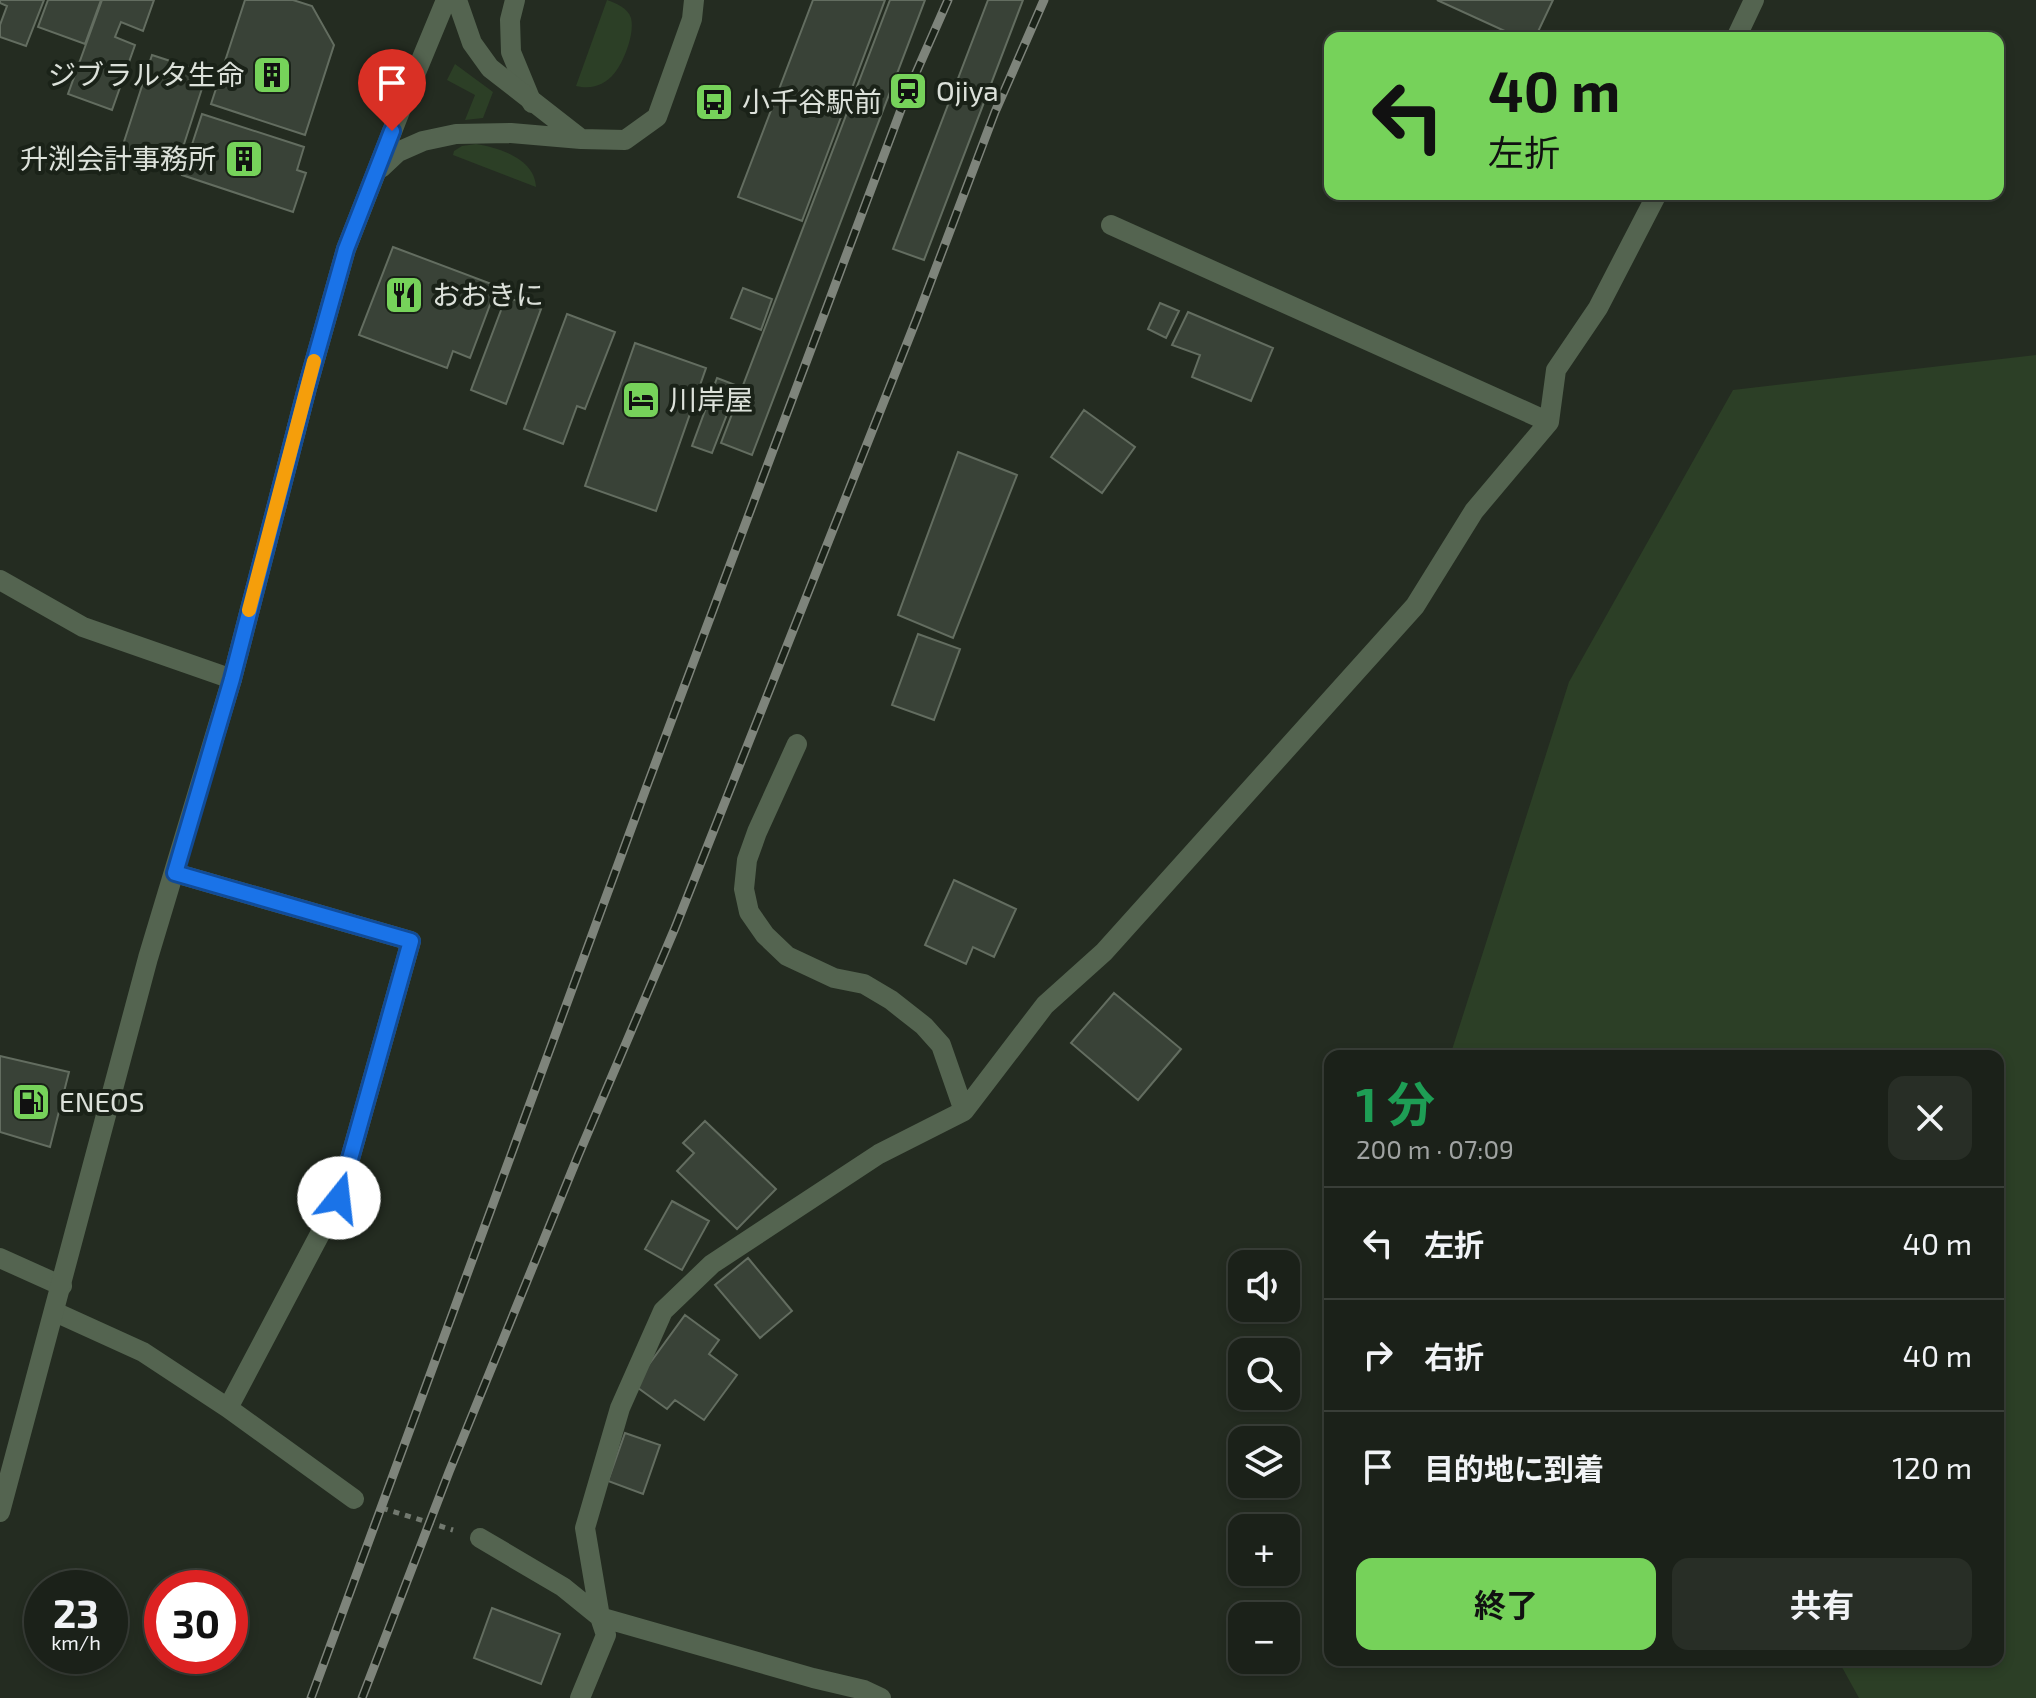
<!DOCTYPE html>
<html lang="ja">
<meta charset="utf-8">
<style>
:root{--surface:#1b2119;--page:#282e26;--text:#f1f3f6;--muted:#a0a3a2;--line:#393e38;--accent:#76d25a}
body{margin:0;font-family:"Exo 2","Noto Sans JP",sans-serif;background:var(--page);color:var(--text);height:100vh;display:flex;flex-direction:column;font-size:30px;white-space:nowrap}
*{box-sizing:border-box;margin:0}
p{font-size:26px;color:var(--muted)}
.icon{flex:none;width:44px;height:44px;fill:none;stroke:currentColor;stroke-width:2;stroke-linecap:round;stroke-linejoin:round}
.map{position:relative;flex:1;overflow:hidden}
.side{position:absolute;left:1324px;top:1050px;width:680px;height:616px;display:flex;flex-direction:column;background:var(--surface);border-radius:16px;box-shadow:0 4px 12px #0003,0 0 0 2px var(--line)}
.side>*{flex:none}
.guide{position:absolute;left:1324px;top:32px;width:680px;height:168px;border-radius:16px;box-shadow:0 4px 12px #0003,0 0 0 2px var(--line);background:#76d25a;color:#111;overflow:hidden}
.tools{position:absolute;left:1228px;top:1250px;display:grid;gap:16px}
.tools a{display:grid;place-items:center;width:72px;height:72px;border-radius:16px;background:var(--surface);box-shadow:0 4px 12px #0003,0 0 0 2px var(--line);font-size:40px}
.speed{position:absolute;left:24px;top:1570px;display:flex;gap:16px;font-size:40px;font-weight:700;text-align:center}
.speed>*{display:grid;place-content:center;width:104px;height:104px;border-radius:50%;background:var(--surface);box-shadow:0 4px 12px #0003,0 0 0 2px var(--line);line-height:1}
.speed small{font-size:20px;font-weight:400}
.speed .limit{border:12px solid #d22;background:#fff;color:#111}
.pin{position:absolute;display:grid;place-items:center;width:68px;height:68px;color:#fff;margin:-82px -34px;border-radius:50% 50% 50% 0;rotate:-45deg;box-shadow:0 0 8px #0007}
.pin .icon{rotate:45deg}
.me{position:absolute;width:88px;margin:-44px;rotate:16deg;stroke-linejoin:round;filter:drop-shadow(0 0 6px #0008)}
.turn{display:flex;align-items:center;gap:28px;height:168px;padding:0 32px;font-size:36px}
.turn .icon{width:104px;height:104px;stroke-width:2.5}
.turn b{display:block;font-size:56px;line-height:68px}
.round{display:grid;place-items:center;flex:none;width:84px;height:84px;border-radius:16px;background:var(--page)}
.summary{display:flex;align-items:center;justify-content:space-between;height:136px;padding:0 32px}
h1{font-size:48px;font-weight:700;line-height:60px;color:#1e9e55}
.cta{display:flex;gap:16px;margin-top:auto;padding:16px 32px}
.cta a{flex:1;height:92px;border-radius:16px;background:var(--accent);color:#111;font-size:32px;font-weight:700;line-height:92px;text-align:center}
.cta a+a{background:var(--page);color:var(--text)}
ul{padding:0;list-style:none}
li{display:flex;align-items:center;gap:24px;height:112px;padding:0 32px;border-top:2px solid var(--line)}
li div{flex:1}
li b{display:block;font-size:30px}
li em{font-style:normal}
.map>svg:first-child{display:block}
</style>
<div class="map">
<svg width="2036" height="1698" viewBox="0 0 2036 1698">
<rect width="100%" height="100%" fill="#242c21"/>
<!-- green -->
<path fill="#2c3f26" d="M607,0c9,3 21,8 24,18 2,8 0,18 -2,25 -8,26 -22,50 -53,43z
M455,64l38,28 -10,26 -18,2 10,-25 -28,-15z
M476,144c24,4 59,15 60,43l-83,-32 1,-4 8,-5z
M2036,355v1343h-177l-21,-38h160v-604h-548l119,-374 164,-292z"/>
<!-- building -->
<path fill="#394237" stroke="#636d60" stroke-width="2" d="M0,0h44l-18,46 -26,-9v-12l7,-19 -7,-3z
M48,0h53l-16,44 -47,-17z
M102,0h52l-11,31 -22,-9 -6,15 20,8 -23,65 -44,-16z
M245,0h48l19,6 22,39 -29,90 -94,-31z
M813,0h72l-83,221 -64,-24z
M890,0h35l-173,455 -31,-12z
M988,0h35l-99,260 -31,-11z
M1437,0h116l-18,38h-15z
M152,55l55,18 -32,99 -55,-18z
M202,114l102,33 -7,23 9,3 -13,39 -111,-37z
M393,247l104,39 -27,72 -17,-7 -6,17 -88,-33z
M743,288l29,11 -11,31 -30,-12z
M506,297l35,12 -35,95 -35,-14z
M1160,303l19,8 -13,27 -18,-9z
M1188,312l85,36 -22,53 -59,-24 8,-22 -28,-10z
M567,314l48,18 -30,77 -8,-3 -14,38 -39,-15z
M635,343l71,25 -50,143 -71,-25z
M717,378l21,8 -26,67 -20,-7z
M1084,410l51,37 -33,46 -51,-36z
M958,452l59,23 -64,163 -55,-23z
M918,634l42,15 -26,71 -42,-15z
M954,880l62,29 -22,48 -21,-10 -7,17 -41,-19z
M1114,993l67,56 -43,51 -67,-57z
M0,1056l69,16 -19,75 -50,-15z
M705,1121l71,68 -39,40 -60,-58 17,-18 -11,-10z
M672,1201l37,20 -27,49 -37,-21z
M748,1258l44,53 -32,27 -45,-53z
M685,1315l34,25 -10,14 28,21 -33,45 -29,-20 -8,9 -33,-24z
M625,1433l35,12 -17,49 -35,-13z
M492,1608l68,26 -19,50 -67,-26z"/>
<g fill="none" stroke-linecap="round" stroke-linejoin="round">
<!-- path -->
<path stroke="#72796f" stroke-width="5" stroke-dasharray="6 6" stroke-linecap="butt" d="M382,1508l71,22"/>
<!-- service -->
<path stroke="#546450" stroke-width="20" d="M515,0l-5,20 1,32 21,51"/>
<!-- minor -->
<path stroke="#546450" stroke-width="20" d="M1736,38l18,-38
M1111,225l438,197
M0,580l83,47 149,52
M797,744l-40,88 -10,28 -3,29 5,23 16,23 22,21 47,22 30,6 27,16 33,26 17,19 23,66
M175,873l236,68 -72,257 -111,210
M0,1258l62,28
M55,1312l88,40 85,56 126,91
M480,1538l83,49 37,30 213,61 51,12 17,8
M580,1698l26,-63 -6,-18 -15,-89 35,-120 43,-97 49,-47 167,-110 85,-43 81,-106 59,-53 311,-346 59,-95 75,-89 7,-52 42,-62 59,-114"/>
<!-- tertiary -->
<path stroke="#546450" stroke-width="20" d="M457,0l15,43 18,25 91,71
M381,168l17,-16 25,-11 33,-7 55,-1 70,6 44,1 32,-23 35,-98 2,-19
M0,1512l148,-554 84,-279 75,-291 39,-139 54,-138 46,-111"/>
<!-- rail casing -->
<g stroke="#7e847b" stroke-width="9">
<path id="rail" d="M311,1698l337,-915 260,-692 40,-91
M362,1698l87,-226 129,-316 97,-228 242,-610 78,-206 49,-112"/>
</g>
<!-- rail -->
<use href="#rail" stroke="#1a2218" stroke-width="6" stroke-dasharray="18" stroke-linecap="butt"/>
</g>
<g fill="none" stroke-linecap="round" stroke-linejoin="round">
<!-- route casing -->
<g stroke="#114b97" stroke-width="20">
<path id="route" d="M339,1198l72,-257 -236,-68 57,-194 75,-291 39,-139 46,-118"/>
</g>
<!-- route -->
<use href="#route" stroke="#1a73e8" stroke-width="14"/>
<!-- slow -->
<path stroke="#f59e0b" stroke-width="14" d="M249,610l65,-249"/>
</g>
<!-- icons -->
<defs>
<g id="building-square" transform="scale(2)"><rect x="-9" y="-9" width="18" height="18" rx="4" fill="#76d25a" stroke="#1a2218"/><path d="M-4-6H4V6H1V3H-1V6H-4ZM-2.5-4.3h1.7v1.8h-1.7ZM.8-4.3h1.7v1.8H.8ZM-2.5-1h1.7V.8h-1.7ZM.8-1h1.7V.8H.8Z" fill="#111"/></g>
<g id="station-square" transform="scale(2)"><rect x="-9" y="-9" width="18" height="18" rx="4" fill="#76d25a" stroke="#1a2218"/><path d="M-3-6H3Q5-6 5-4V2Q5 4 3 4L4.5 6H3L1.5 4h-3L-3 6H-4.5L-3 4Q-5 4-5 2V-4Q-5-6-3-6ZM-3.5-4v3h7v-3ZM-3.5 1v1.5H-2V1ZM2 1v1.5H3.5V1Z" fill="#111"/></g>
<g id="bus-square" transform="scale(2)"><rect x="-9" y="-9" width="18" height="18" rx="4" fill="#76d25a" stroke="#1a2218"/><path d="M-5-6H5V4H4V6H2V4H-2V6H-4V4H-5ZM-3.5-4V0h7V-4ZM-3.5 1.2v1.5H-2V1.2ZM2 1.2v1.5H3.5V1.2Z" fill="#111"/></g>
<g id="restaurant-square" transform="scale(2)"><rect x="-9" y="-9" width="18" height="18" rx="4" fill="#76d25a" stroke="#1a2218"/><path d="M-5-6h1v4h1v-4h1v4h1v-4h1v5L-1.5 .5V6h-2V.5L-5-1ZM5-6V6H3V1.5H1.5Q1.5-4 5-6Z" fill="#111"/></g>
<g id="hotel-square" transform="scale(2)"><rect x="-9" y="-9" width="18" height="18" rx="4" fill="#76d25a" stroke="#1a2218"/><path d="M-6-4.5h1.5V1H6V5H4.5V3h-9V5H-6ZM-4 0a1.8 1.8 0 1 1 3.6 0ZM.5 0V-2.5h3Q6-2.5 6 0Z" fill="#111"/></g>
<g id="fuel-square" transform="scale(2)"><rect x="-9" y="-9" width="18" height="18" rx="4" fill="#76d25a" stroke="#1a2218"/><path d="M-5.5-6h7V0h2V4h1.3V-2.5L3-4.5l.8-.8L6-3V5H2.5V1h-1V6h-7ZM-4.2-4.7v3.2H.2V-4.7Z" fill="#111"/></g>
</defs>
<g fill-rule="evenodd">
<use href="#building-square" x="272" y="75"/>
<use href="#station-square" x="908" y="91"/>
<use href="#bus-square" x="714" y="102"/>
<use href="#building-square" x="244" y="159"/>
<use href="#restaurant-square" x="404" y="295"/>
<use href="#hotel-square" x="641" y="400"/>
<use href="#fuel-square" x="31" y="1102"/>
</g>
<g text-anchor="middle" stroke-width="8" stroke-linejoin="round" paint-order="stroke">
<!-- poi labels -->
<g font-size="28" fill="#dce1da" stroke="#1a2218" text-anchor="start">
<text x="244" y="85" text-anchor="end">ジブラルタ生命</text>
<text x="936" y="101">Ojiya</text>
<text x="742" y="112">小千谷駅前</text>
<text x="216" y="169" text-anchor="end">升渕会計事務所</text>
<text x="432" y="305">おおきに</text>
<text x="669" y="410">川岸屋</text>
<text x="59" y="1112">ENEOS</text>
</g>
</g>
</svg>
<div class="tools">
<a><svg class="icon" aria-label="sound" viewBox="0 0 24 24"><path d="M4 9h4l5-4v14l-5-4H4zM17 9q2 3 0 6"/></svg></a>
<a><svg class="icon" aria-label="search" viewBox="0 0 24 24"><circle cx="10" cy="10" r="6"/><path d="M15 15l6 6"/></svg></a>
<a><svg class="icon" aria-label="layers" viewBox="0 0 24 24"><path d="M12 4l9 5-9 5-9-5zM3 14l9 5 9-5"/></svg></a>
<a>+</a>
<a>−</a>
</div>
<div class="speed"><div>23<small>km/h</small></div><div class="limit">30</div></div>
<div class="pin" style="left:392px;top:131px;background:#d93025"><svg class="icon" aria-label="arrive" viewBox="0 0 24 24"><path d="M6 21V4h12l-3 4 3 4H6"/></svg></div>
<svg class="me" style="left:339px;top:1198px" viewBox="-20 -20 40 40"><circle r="19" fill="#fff"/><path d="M0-13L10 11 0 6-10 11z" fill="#1a73e8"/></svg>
<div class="guide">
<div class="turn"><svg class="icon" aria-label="left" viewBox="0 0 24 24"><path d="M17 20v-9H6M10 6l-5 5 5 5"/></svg><div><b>40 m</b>左折</div></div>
</div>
<section class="side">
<div class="summary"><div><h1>1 分</h1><p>200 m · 07:09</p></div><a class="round"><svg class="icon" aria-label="close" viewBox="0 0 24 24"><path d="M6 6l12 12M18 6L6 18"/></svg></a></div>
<ul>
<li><svg class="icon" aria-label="left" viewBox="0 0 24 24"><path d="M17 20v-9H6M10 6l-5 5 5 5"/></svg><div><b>左折</b></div><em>40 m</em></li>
<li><svg class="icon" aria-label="right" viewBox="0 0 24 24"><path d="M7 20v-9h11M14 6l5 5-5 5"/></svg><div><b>右折</b></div><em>40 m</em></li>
<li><svg class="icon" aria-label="arrive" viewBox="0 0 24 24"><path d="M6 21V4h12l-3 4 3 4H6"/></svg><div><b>目的地に到着</b></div><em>120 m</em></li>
</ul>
<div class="cta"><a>終了</a><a>共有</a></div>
</section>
</div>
